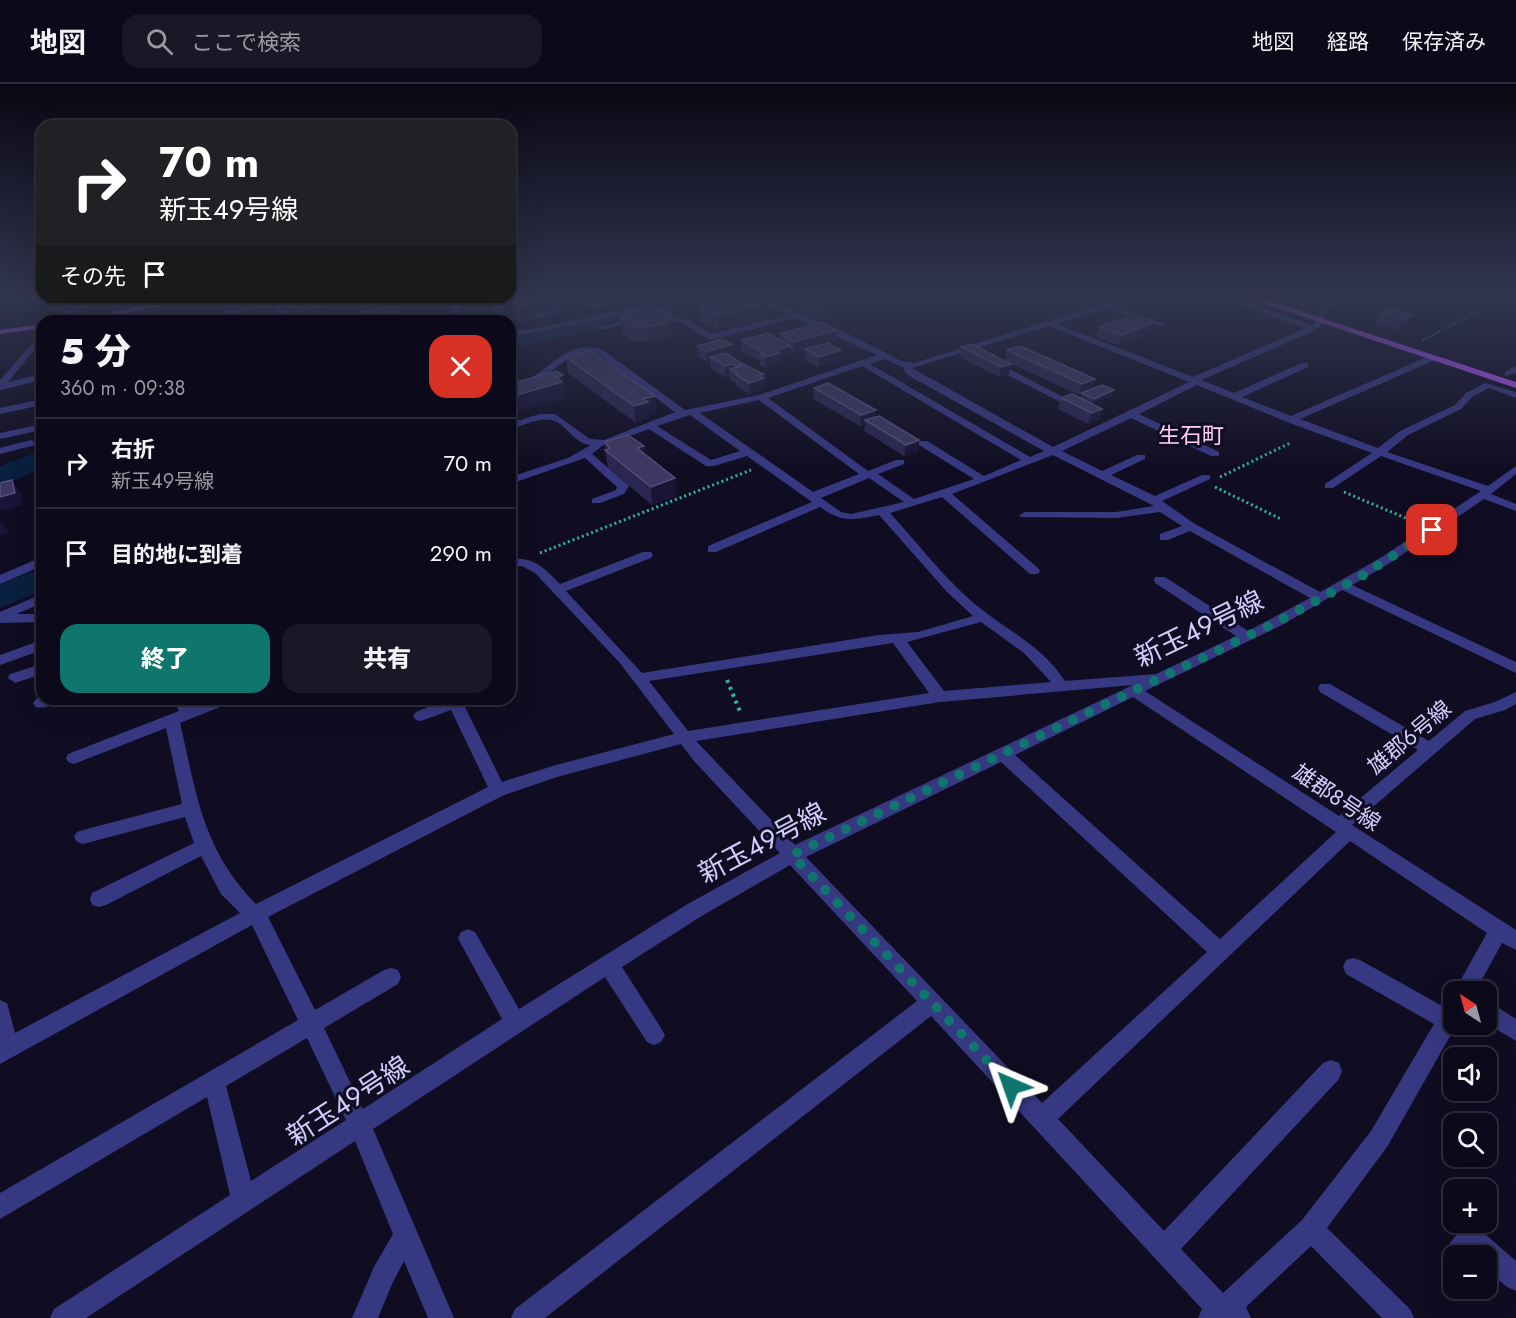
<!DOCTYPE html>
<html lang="ja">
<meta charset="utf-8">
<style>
:root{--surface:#0c0a1a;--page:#1a1827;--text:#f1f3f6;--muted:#9a9aa2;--line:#2c2b39;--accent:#0f766e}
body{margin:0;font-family:Jost,"Noto Sans JP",sans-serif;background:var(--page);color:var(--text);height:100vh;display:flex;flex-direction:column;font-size:22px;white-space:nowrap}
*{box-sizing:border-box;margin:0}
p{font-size:20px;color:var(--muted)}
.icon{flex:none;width:33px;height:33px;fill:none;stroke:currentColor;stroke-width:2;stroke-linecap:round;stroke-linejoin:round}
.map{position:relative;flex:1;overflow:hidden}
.panel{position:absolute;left:36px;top:231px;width:480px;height:390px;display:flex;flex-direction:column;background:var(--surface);border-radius:18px;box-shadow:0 6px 24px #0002,0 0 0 2px var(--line)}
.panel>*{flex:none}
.banner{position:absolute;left:36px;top:36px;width:480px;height:183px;border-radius:18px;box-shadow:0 6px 24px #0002,0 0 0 2px var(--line);background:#202124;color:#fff;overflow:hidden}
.needle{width:39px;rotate:324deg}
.buttons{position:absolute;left:1443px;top:897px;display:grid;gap:12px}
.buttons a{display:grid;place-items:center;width:54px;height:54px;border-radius:12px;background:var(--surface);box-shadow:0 6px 24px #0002,0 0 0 2px var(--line);font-size:30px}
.pin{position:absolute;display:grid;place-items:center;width:51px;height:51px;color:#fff;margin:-26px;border-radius:12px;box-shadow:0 3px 9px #0006}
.me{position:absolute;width:66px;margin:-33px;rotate:317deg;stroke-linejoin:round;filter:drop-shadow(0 0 4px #0008)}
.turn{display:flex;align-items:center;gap:21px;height:126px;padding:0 24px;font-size:27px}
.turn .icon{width:78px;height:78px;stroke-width:2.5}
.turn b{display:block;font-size:42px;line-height:51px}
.then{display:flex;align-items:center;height:57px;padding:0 24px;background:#0003;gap:12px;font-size:22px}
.round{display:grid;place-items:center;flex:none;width:63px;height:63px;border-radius:18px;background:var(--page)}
.headline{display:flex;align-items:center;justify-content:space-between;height:102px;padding:0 24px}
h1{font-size:36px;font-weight:800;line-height:45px}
.primary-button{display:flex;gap:12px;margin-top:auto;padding:12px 24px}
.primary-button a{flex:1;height:69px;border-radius:18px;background:var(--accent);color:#fff;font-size:24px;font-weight:800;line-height:69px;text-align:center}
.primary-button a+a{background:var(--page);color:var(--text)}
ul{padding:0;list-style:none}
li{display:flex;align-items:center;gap:18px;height:90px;padding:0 24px;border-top:2px solid var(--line)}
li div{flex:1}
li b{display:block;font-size:22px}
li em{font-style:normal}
header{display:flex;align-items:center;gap:36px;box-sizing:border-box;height:84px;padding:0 30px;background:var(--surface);border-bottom:2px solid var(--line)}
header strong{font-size:28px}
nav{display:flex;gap:33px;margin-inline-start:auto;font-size:21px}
.search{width:420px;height:54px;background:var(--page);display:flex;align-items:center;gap:15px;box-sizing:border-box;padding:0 21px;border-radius:18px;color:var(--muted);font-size:22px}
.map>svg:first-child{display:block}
</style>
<header>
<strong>地図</strong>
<div class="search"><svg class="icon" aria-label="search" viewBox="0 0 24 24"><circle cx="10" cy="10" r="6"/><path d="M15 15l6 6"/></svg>ここで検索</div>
<nav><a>地図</a><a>経路</a><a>保存済み</a></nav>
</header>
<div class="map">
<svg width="1516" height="1234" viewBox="0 0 1516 1234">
<rect width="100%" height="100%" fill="#100d22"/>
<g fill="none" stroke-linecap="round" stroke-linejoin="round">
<!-- river -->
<path fill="#091f3f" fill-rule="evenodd" d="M470,213h20l-4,24h-22z
M665,213h33l-3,4 -52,18 -133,30v-14l120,-26z
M42,366v19l-42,17v-20z
M42,484v23l-42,17v-24z"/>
<!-- path-far2 -->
<path stroke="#2cb5a6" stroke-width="2" stroke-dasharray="1.5 2" stroke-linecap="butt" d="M1460,213l23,7
M1423,256l65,-34"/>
<!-- path-far1 -->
<path stroke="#2cb5a6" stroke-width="3" stroke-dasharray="2 3" stroke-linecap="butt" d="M1220,393l70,-34
M1215,403l66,32
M1344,408l71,30
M540,469l211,-83"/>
<!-- path -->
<path stroke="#2cb5a6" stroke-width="4" stroke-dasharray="3 4.5" stroke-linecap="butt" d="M727,596l14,34"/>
<!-- minor -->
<path fill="#373882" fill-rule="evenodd" d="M95,213h11l-26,12 -18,12h-9l21,-16z
M276,213h8l-3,11 14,13h-9l-12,-11v-5l-56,12 -4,-2 61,-15z
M453,213h8l-4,24h-8z
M496,213h8l-4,24h-8z
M552,213h8l2,3 -6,14 -22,5v-4l16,-5 4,-10z
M664,213h12l-47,16 -103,21h-16v-4h16l101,-21z
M750,213h11l94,40 46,24 13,2 210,-66h12l-23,9 50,17v4l-57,-19 -49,16 136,53 113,-49 -88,-31h12l82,28 3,-2 3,-16 22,-10h10l-25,13 -2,14 -7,6 -115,50 33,13 68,-30h6v4l-66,30 49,19 138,-60h6v4l-135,59 78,29 22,-17 55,-26 11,-12 19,-10 31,9v6l-27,-10 -17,9 -11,12 -53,26 -21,17 101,34 28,-20v8l-25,20 25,10v7l-32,-12 -94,64 -38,22 164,77v11l-174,-83 -60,35 -137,66 194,125 79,-66 -98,-58 -2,-4 2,-4h10l99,57 36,-30 30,-9 21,-10v12l-11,6 -30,9 -123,106 164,105v20l-14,-7 -27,49h-21l33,-59 -137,-92 -292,278 106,112 159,-168 8,-3 8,3 3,8 -3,8 -158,170 42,44 79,-73 69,-89 63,-107 -88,-50 -3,-7 3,-7 7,-2 7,2 84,47 3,-5 7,-3v25h3l-70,123 -60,81 83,81 4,9h-32l-71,-72 -65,61 5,11h-53l4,-9 -271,-293 -386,302h-34l4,-9 402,-308 -127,-136 -90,52 -78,50 39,61 4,7 -4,7 -7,3 -7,-3 -42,-65 -232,152 81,189h-26l-24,-57 -12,23 -14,34h-26l22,-51 19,-33 -38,-93 -269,177h-36l4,-9 176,-114 -23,-98 -207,122v-26l298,-173 -46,-95 -252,139v-64l7,3 8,30 225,-120 -19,-19 -20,-38 -95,49 -7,2 -7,-2 -2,-6 2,-6 102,-50 -9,-26 -102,27 -6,-2 -3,-5 3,-5 6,-2 99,-26 -16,-76 -92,36 -6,-2 -2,-4 2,-4 111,-43 -6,-12h14l4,7 19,-7h22l-2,4 -50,20c17,72 22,126 76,181l232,-117 -37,-77 -30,11 -5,-1 -3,-4 3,-4 32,-13h22l-6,6 38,77 54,-17 118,-31 -55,-72 -84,-89 -13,-7 -12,1v-8c25,-2 33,8 50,25l83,-32h8l2,3 -2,3 -85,33 76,82 237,-38 39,-3 55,-16 -26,-24 -68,-77c-26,5 -37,8 -59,-8l-104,45h-8v-6l104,-44 -65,-46 -33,10h-8l-57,-37 -47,17 -10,8 35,30 2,2 -5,8 -24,9h-8v-4l24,-9 1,-3 -32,-29 -75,26v-7l58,-19 23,-13c-17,-1 -24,-21 -39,-25 -13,-3 -30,6 -42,9v-6l30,-9h15l35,25 14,1 71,-28 -78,-58 -7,-2 -16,2 -40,30 -24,10v-6c6,-3 12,-5 18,-8 26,-15 42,-41 75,-30l82,60 74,-15 118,-40 -82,-37 -84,22 -32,-18 -37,-3 -39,11 -4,-2 43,-13 42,3 28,16 76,-19zM1049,242l140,56 -136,65 -141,-79zM884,275l19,8 3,7 138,77 -14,6 -160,-93zM862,282l159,94 -37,16 -57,-35h-8v4l55,34 -60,20 -36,-25 26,-10v-4h-8l-28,11 -100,-73zM1197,301l90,37 85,31 -47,31v4h8l48,-32 100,35 -99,66 -62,35 -125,-68 -33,-23 48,-22v-4h-8l-47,21 -44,-21 34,-16v-4h-8l-35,16 -40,-20 69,-33 80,38h8v-4l-80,-38zM759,316l100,74 -46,18 -113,-79zM690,331l50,36 -29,9 -54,-34zM1053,371l101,51 -38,6h-91l-6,3 2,2 95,1 44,-6 22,14 -22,8v6h8l22,-9 120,67 -62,33 -83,-54h-10l-1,3 1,3 81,53 -80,38 -91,7c-24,-38 -66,-54 -97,-83 -29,-26 -52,-57 -78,-85l52,-16 88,77h8l2,-3 -2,-3 -86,-74zM869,394l35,24 -53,12 -10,-2 -20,-14zM981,538l43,31 27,29 -107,9 -37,-49zM893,559l36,50 -241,38 -39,-50zM1133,601l-338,160 -99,-104 244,-39zM1133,613l203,135 -116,107 -205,-184zM681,660l13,17 86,92 -94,52 -167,104 -44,-77 -7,-3 -7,3 -3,6 3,6 41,75 -139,90 -39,-81 74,-44 3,-7 -3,-7 -7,-2 -7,2 -69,40 -47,-93 236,-122 53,-18zM1001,678l206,190 -165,151 -236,-246zM307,954l39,82 -95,61 -25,-95z
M1492,213l24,4v4l-24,-6z
M429,235h14l4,2h-22z
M42,248v8l-34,42 34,-8v6l-42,10v-10z
M988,277h6l90,47 -8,2 -88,-45z
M1516,282v7l-11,3v-4z
M42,315v6l-42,9v-6z
M42,340v6l-42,9v-6z
M31,356l5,3 -1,2 -35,9v-6z
M42,473v9l-42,18v-9z
M42,510v9l-25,11h25v8l-42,1v-11z
M42,556v10l-42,15v-10z
M42,580v10l-27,9 -7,-5 2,-4z
M42,613v2h17c-4,7 -16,10 -23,8l-3,-4 3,-4z
M1486,916l30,19v22l-30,-18z
M1470,1142l9,3 37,32v30l-9,-4 -21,-18v-13h-32v12l-7,-3 -4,-9c6,-13 14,-25 27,-30z"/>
<!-- major -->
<path fill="#b855ff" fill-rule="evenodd" d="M185,213h18l-116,24h-17z
M213,213h17l-39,9 -4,-2z
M1245,213h12l259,85v6z
M42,240v4l-42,6v-4z"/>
</g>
<!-- wall -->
<path fill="#2b2650" d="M286,213h33l4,10 -28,6 -5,-7z
M512,213h26l2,9 -10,3 2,12 -10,2 -6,-4 -3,-15 3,-1 -3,-2z
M577,213h38l1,5 -10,7h-19l-9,-4z
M626,213h24l-11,2z
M1297,213h39l-1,2 -13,6z
M803,214l24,5 -1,14 -8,3 -15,-7z
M699,221l72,10 -28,7v3l-25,4 -19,-9z
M1380,229l33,2 -5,10 -10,5 -23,-7z
M621,236l53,13 -9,6 -16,3 -17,-1 -9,-6z
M1099,243l54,5 -34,13 -23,-8z
M837,246l-1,10 -42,12 -4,-2v6l-10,3v4l-15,5 -5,-3v-4l-19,-10v-11h39v-6z
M697,262l35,9 -3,1 14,9 21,9v15l-15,5 -13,-8v-3l-6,-3v-4l-5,1 -14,-9 -1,-7 -3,1 -10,-6z
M1020,262l72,43 20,7 -20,8 10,5 -3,11 -11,4 -30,-15 3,-11h19l1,-4 -2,1 -74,-34 2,-11z
M961,263l50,17 -2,10 -10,3 -39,-20z
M805,265l36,1v10l-23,7 -13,-7z
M566,273l89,39 1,16 -7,2v4l-13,5 -68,-50z
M814,304l61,29 43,35 -14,4 -40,-25 1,-7 -5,2 -47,-27z
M605,358l39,4 1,9 32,41 -25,9 -44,-37 -3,-18h1z"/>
<!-- shaded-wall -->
<path fill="#191436" d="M319,213l4,10 -28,6 -3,-10z
M522,213h16l2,9 -10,3 2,12 -10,2 -3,-14 5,-1z
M604,213h11l1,5 -10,7z
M1325,213h11l-1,2 -13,6z
M771,216v15l-28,7v3l-25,4 -1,-14z
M827,219l-1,14 -8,3 1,-15z
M399,228l2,9h-47z
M1413,231l-5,10 -10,5 5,-10z
M673,234l1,15 -9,6 -16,3 -2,-15z
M1156,238l-3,10 -34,13 3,-10z
M837,246l-1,10 -42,12v-10z
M732,260v11l-18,5 -4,-3v4l-3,1 -1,-10z
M790,262v10l-10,3v4l-15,5v-11l10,-7z
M841,266v10l-23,7 1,-10z
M733,280v7l-3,-2v7l-5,1v-11z
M1011,280l-2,10 -10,3 2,-10z
M764,290v15l-15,5v-11l10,-7z
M563,291l3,16 -3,1 1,6 -54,16v-17l46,-20z
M1095,295l-4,11 -12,5 3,-11z
M1114,306l-2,6 -20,8 2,-5z
M655,312l1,16 -7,2v4l-13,5 -2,-17 9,-7z
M1102,325l-3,11 -11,4 4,-11z
M876,326l-1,11 -10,-1v4l-5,2 1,-11z
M919,356l-1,12 -14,4 2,-11z
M644,362l2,17 -9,-15z
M675,394l2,18 -25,9 -1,-18z
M12,396l8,12 3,13 -23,6v-14z
M0,436l7,9 1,5 -8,2z"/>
<!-- building -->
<path fill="#3d3863" stroke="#544f7b" stroke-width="1.5" d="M287,213h31l-26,6z
M728,213h37l6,3 -31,9 3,1 -26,5 -18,-10z
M806,213h9l12,6 -8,2 -16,-7z
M523,218l7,4 -11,3 -6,-5z
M393,222l6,6 -45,9h-35z
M642,224l24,3 5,2 2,5 -9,6 -17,3 -17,-1 -9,-6 4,-6z
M1390,224l23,7 -10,5 -23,-7z
M1133,230l23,8 -34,13 -23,-8z
M822,238l15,8 -43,12 -14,-8z
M768,249l22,13 -15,4 5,3 -15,4 -5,-3 3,-1 -22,-13z
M722,255l10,5 -26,8 -9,-6z
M828,259l13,7 -22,7 -14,-8z
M971,260l40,20 -10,3 -40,-20z
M1020,262l75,33 -13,5 -75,-34z
M590,267l65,45 -12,3 5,3 -14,4 -68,-49z
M725,269l18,11 -7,2 -3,-2 -8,2 -15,-9z
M745,281l19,9 -5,2 5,2 -15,5 -13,-8 2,-1 -8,-5z
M557,287l6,4 -7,2 6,5 -52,15v-13z
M828,299l48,27 -15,5 -47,-27z
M1102,301l12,5 -20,9 -13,-6z
M1072,310l30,15 -10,4 -31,-15z
M879,332l40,24 -13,5 -41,-25z
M628,351l16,11 -7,2 38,30 -24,9 -46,-37 5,-1 -5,-7z
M12,396l3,13 -15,4v-14z"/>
<!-- sky -->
<linearGradient id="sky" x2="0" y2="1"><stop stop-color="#090713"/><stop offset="0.55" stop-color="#31354f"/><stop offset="1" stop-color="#31354f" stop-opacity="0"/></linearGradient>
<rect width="1516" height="386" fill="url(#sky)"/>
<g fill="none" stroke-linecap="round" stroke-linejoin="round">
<!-- route -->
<path stroke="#0f766e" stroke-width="10" stroke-dasharray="0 18" d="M1011,1002l-219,-231 485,-233 85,-46 70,-46"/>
</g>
<g text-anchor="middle" stroke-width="6" stroke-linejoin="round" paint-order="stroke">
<!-- far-quarter labels -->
<g font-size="22" fill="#ffd0f0" stroke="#100d22">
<text x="1191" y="359">生石町</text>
</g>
<!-- street labels -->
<g font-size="22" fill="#d1ceff" stroke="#100d22">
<text transform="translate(1409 653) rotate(-40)" y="8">雄郡6号線</text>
<text transform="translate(1337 713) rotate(34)" y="8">雄郡8号線</text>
</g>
<!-- near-street labels -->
<g font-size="27" fill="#d1ceff" stroke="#100d22">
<text transform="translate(1199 545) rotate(-26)" y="9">新玉49号線</text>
<text transform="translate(762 759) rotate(-28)" y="9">新玉49号線</text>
<text transform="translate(348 1017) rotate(-33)" y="9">新玉49号線</text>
</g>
</g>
</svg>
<div class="buttons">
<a><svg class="needle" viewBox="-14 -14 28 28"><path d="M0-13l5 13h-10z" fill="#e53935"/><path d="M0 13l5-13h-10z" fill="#9a9aa2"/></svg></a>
<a><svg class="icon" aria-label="sound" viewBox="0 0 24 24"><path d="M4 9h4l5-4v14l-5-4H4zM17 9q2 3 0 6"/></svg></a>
<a><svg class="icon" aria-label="search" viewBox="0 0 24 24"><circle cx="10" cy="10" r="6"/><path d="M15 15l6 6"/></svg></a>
<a>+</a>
<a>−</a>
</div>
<div class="pin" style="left:1432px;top:446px;background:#d93025"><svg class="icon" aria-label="arrive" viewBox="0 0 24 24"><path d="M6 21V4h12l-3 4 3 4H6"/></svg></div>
<svg class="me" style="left:1011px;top:1002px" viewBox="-20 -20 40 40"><path d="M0-17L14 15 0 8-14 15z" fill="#0f766e" stroke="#fff" stroke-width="4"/></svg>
<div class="banner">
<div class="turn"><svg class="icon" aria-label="right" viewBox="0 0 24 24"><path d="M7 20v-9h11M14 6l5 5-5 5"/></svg><div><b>70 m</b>新玉49号線</div></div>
<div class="then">その先<svg class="icon" aria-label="arrive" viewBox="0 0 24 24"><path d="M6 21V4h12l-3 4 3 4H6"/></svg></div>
</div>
<section class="panel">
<div class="headline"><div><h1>5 分</h1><p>360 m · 09:38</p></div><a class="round" style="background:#d93025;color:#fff"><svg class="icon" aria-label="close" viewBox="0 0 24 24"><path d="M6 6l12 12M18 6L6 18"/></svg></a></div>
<ul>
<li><svg class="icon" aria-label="right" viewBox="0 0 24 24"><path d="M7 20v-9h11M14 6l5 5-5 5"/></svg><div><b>右折</b><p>新玉49号線</p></div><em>70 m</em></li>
<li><svg class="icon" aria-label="arrive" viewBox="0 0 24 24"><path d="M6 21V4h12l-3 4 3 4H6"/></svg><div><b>目的地に到着</b></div><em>290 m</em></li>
</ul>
<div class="primary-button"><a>終了</a><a>共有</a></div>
</section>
</div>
